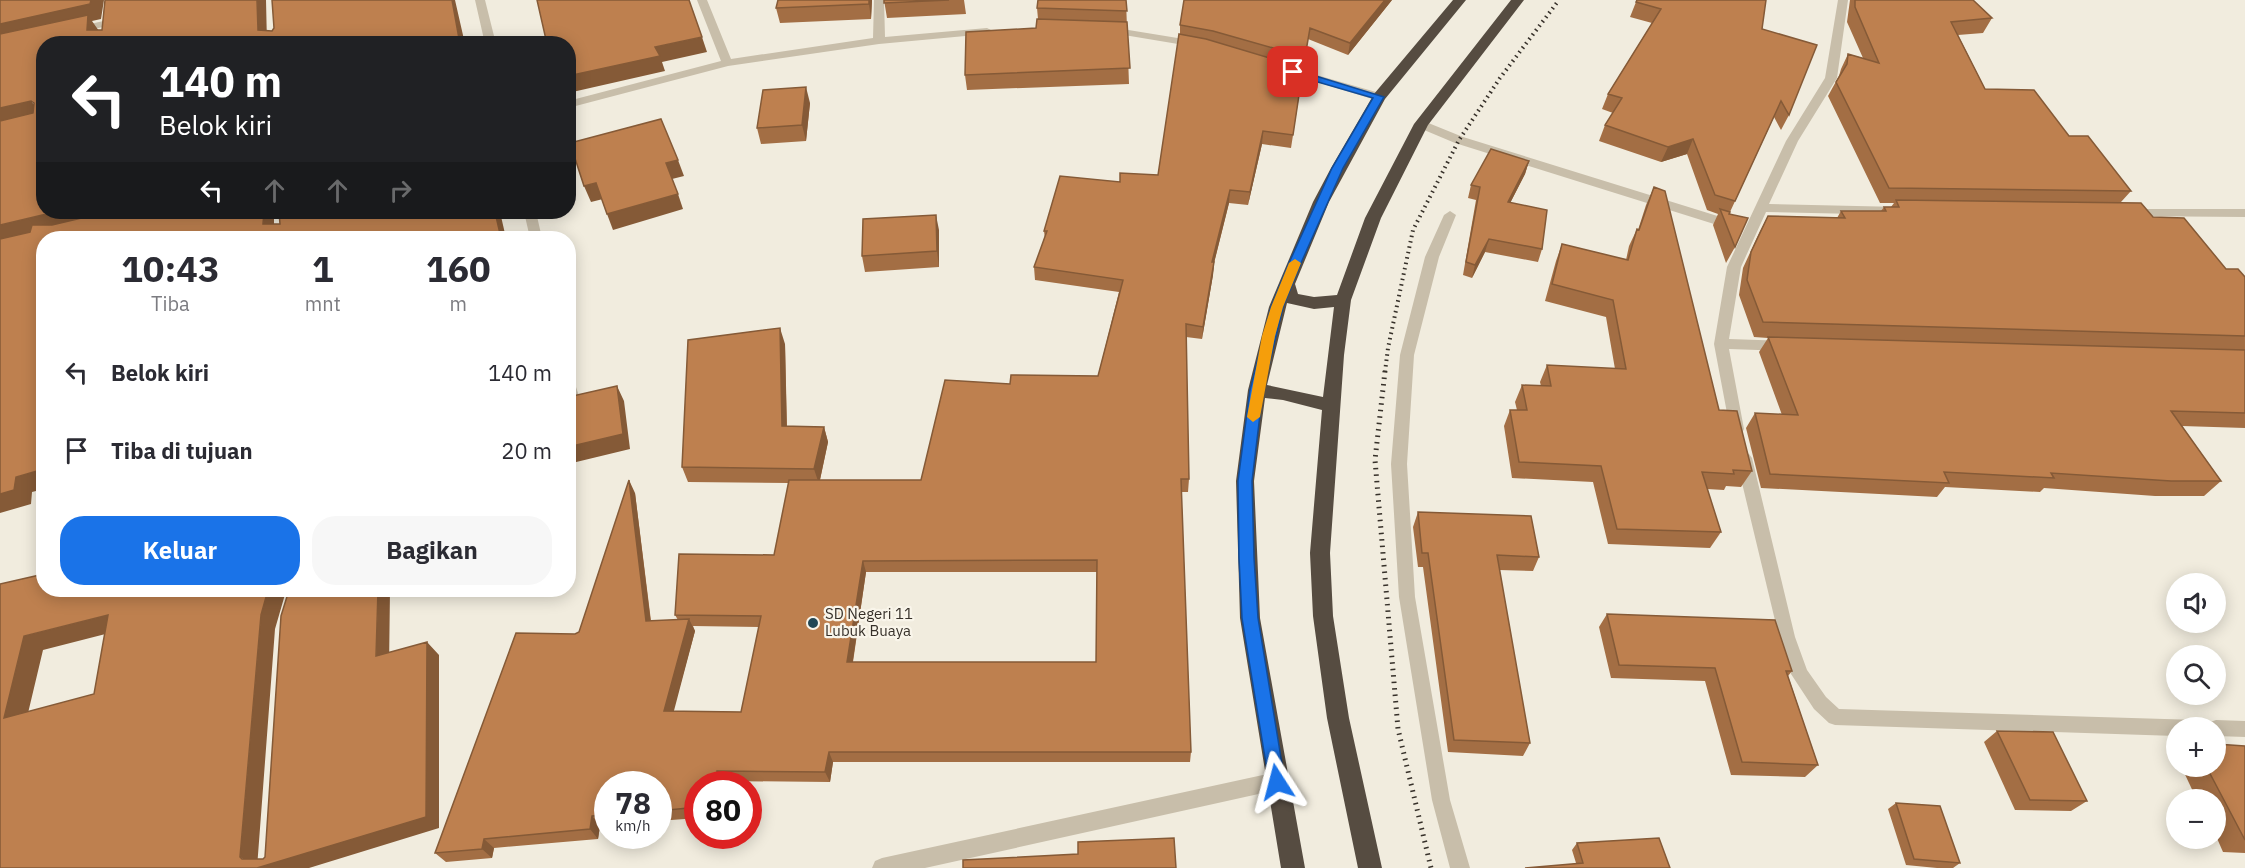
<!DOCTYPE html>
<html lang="id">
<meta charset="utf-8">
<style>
:root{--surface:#fff;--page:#f7f7f7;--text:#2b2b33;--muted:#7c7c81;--accent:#1a73e8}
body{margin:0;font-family:"IBM Plex Sans",sans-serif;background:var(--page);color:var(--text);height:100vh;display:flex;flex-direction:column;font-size:22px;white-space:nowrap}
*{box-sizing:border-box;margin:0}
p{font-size:20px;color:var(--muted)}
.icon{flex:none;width:33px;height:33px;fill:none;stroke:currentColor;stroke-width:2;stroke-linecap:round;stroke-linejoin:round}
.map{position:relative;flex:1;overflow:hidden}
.sheet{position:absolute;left:36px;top:231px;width:540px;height:366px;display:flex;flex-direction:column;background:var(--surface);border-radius:24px;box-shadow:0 3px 15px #0003}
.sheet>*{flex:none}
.guide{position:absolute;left:36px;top:36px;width:540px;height:183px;border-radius:24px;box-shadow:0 3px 15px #0003;background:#202124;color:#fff;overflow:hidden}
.fabs{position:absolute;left:2166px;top:573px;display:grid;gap:12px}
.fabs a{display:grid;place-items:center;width:60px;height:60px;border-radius:50%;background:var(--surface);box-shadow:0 3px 15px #0003;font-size:30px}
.speed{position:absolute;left:594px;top:771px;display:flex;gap:12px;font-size:30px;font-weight:700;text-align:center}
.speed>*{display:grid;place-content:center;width:78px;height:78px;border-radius:50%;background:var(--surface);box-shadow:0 3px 15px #0003;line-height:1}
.speed small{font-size:15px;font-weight:400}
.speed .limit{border:9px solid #d22;background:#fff;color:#111}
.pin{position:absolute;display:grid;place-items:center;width:51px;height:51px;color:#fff;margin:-26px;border-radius:12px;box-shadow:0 3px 9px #0006}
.me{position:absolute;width:66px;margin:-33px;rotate:351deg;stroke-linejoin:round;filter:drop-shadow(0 0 4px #0008)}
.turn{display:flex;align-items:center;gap:21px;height:126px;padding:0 24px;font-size:27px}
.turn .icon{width:78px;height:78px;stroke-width:2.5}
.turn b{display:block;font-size:42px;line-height:51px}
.lanes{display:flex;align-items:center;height:57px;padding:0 24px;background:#0003;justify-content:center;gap:30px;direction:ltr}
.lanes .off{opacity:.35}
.eta{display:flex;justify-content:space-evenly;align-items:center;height:102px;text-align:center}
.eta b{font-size:36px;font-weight:700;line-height:42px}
.cta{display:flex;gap:12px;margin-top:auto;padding:12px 24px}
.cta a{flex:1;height:69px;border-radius:24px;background:var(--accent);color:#fff;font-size:24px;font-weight:700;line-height:69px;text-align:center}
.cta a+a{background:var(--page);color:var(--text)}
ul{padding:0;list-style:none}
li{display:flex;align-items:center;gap:18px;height:78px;padding:0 24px}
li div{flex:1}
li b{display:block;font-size:22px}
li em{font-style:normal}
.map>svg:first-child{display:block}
</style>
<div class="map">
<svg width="2245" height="868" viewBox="0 0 2245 868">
<rect width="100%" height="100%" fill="#f1ecde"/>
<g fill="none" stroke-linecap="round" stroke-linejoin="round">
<!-- minor -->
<path fill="#c8beaa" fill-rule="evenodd" d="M475,0h10l11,44h-11z
M697,0h10l24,59 142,-21 1,-38h10l1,37 102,-9 6,3 -6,3 -108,10 -151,22 -160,42v-7l153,-40z
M1838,0h10l-11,78 -39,63 -29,63 132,3 6,4 -6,4 -135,-3 -25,55 -12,72 55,2 7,5 -7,5 -55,-2 15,80 -2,4h-10l-2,-4 -16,-85 13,-77 59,-126 39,-63z
M108,20l4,1v4l-36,8 -6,-3 2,-2z
M1110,27l86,14 6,3 -6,3 -90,-15 -2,-2z
M1285,66l98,28 2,3 -6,4 -98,-30 -2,-2z
M1421,120l42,17 277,86 1,3 -1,3h-10l-275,-86 -38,-16v-6z
M2129,209h116v8l-121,-1 -1,-3z
M1450,211l6,4 -17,42 -25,98 -7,109 8,133 35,203 20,68h-20l-18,-68 -33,-203 -8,-133 9,-109 25,-98 19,-42z
M524,212h12l6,26h-12z
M568,377l5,1 6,18 -2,4h-9z
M1744,452l5,2 3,4 43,179 12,33 19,27 13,12 359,11 6,2 3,6h-31v8l-341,-11 -6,-2 -15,-14 -23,-35 -12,-37 -43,-179 3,-4z
M2216,720l29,1v16l-29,-1v-8h-9l3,-6z
M1277,772l7,3 2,6 -2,6 -7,3 -352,78h-53l3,-7 7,-3z"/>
<!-- highway -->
<path fill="#564c41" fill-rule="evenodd" d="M1453,0h13l-81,99 -56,103 -34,82 3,10 16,3 23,-2 28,-77 49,-94 97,-124h13l-96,125 -47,93 -30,82 -7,55 -14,198 3,63 16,102 33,150h-24l-31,-150 -14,-102 -3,-63 12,-143 -39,-10 -18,-2 -11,83 6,137 45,250h-24l-41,-250 -4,-137 12,-91 21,-83 44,-105 18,-34 43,-74zM1287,303l27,6 20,-2 -11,90 -56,-12z"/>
<!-- rail-far1 -->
<path stroke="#363029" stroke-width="4" stroke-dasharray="1.5 4" stroke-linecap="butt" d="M1385,372l3,-24 25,-118 46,-90 41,-62 59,-78"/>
<!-- rail -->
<path stroke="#363029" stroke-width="5" stroke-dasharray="1.5 5" stroke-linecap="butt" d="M1385,371l-10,89 23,269 33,139"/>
</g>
<!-- wall -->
<path fill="#a36e44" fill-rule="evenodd" d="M778,0h94l-1,19 -91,4 -4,-15z
M884,0h80l2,14 -79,4z
M1126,0l3,84 -162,6 -2,-15 71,-47 2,-9 -1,-11z
M1392,0l-44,55 -40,-16 -17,109 -29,-4 -14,61 -19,-2 -15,60 -1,12 -11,64 -16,-2 3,142 -1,13h-7l10,260 -1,10h-357l-3,20 -107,-1v3h-25v34l-40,3v-37h-50v41l-8,1 -2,13 -104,9 -2,10 -46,4 -11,-9 140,-219 4,-2 56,-139 16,128 27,-1 -3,-5 99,-60 15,-72 -101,-1 -6,-15 103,-123 2,82 37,1 4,15 -8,38h101l89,-96 88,-8 21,-84 -84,-12 -1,-13 11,-28 -1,-8 76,-49 38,-7 22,-141v-9zM866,572h231l-1,90h-243zM693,626l66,1 -18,85 -68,-1 22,-80z
M1850,0h123l19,18 -9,15 -25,2 27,54 84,47 62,55 -10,11 32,15 73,52 19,8v151l-63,-2 39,55 -17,15h-49l-111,-8 -4,4 -95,-5 -8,10 -176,-9 -15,-60 9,-15 27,2 -23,-63 9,-14 -14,-1 -15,-42 4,-27 17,-37 8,-15 69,2 4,-7h40l3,-4h7l3,-4h-14l-52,-107 11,-20 2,-7 7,-15 15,4 -16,-36z
M1636,2l126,27 27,86 -8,15 -7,-13 -44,95 5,35 -9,16 -13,-38 5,-11 -11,-4 -20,-56 -26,8 -62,-21 6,-16 8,-12 -11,-4 6,-15 44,-71 -22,-6z
M810,103l-4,38 -45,3 -4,-16z
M1529,161l-4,13 -15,29 32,46 -4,13 -53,-10 -13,26 -9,-3 13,-75 -8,-2 3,-13z
M1654,187l65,223 33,61 -11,16 -15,-1 -2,4 -17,-1 14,43 -11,16 -102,-4 -15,-62 -81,-4 -8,-52 6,-16h7l-2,-8 7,-17 19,1 -1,-4 7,-17 68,4 -9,-52 -61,-16 11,-40 6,-17 64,16 3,-14 8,-17 1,1 8,-25z
M939,230v37l-74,5 -3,-16z
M1418,512l121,45 -6,14 -34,-1 31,173 -7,13 -75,-4 -25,-185h-5l-5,-40z
M1607,614l185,57 -4,5 30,89 -13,12 -74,-2 -26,-94 -94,-3 -12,-51z
M1997,731l90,70 -16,10 -56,-1 -31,-68z
M2245,746v107l-22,-1 -7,-16v-36h-19l-16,-34h35z
M1896,803l64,60 -7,5h-16l-31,-3 -18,-56z
M1577,843l93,25 -94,-5 -4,-13z"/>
<!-- shaded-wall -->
<path fill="#855a37" d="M91,0h13l-3,19 -9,2 7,10 -12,-1 -87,12v-18z
M257,0h9l1,44 -9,-14z
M452,0h3l10,44h-5z
M869,0h3l-1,19 -2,-15z
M1385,0h7l-44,55 2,-12z
M702,37l5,15 -45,10 3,9 -97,22v-17l87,-29z
M806,87l4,16 -4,38 -4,-16z
M31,101l13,16 -44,10v-19z
M1263,131l-1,13 -14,61 2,-13z
M1693,139l-6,15 -26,8 7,-15z
M678,160l6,16 -12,3 -6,-16z
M1529,161l-4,13 -21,41 4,-13z
M596,183l7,16 -12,3 -7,-16z
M1230,190l-1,13 -15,60 -1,12 -11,64 1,-12 9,-65z
M678,194l5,15 -70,21 -6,-16z
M55,212h79l-134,32v-19z
M264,212h10v26l-11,-14z
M495,212h5l6,26h-5z
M936,215l3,15v37l-2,-16z
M1489,239l-4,13 -13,26 3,-13z
M780,328l5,16 2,98 -5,-16z
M617,386l7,15 6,48 -62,15v-17z
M824,427l4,15 -9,42 -5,-15z
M44,469v20l-12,3 -1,12 -31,9v-19l16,-17z
M629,480l6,13 17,139 -6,-11z
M863,561l3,11 -15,101 -4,-11z
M268,590h22l-4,1 -11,38 -18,239 170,-226 12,13v173l-130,40h-53l-16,-11 21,-242z
M378,590h12l-1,79 -13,-13z
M108,615l17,14 -82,21 -19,80 -20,-12 20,-82z
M689,619l6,12 -24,91 -7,-11z
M829,752l4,10 -3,20 -5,-10z
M717,771l6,10v3h-7z
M592,816l8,10 -2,13 -8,-10z
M484,839l10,9 -2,10 -10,-9z"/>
<!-- building -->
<path fill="#be804f" stroke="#855a37" stroke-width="1.5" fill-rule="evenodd" d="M0,0h91l-1,4 -90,20z
M105,0h152l1,30 14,1 2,-3 -2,-28h180l8,44h-416v168h11l-55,13v-104l33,-8 1,-10 -3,-2 -31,7v-74l88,-19 -1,15h15z
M537,0h152l13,37 -47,10 5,9 -92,20v-32h-21z
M778,0h91v4l-93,4z
M884,0h65l-65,3z
M1038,0h88l1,11 -90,-3z
M1184,0h201l-35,43 -40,-15 -5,29 -92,-26 -33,-6z
M1637,0h129l-4,29 55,16 -28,70 -8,-14 -46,100 -20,-6 -22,-56 -25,8 -63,-22 17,-27 -14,-4 53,-85 -25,-7z
M1855,0h118l19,18 -41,4 34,67 49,1 35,46h19l43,55 -242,-3 -53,-106 11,-18 1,-10 31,9 -24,-56z
M1037,19l90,3 3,46 -165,7 1,-43 70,-4z
M1179,34l27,5 97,29 -10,67 -30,-4 -13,61 -20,-2 -18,72h2l-11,65 -17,-3 3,155h-8l10,273h-362l-4,20 -108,-1 -1,13h-18v23l-40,4v-27h-50v31l-16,1 -2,13 -106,10 -2,10 -47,4 81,-220 59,1 4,-2 50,-152 17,141 43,-2 -25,92 77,1 20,-96 -86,-1 4,-61 95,1 15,-75h132l24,-100 65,4 1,-9 87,1 25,-96 -89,-13 13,-36h-3l16,-55 60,6v-9l38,2zM1097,560l-1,102h-249l16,-101z
M806,87l-4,38 -45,3 6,-38z
M661,119l17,41 -12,3 12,31 -71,20 -11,-31 -12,3 -14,-43z
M1491,149l38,12 -21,41 39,8 -5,39 -53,-10 -14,26 -9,-3 14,-75 -9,-2z
M1654,187l11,4 54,219 18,1 15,60 -19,-1 1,4 -32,-2 19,60 -104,-3 -16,-63 -82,-4 -9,-52h17l-5,-25 29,1 -4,-21 79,4 -13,-69 -61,-16 10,-40 66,16 9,-31 2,1z
M1896,200l245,3 12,14 31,1 42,51h12l7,8v59l-482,-14 -16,-42 4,-28 17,-36 77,2 -4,-7h45l-2,-4h15z
M1720,209l10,3 -1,2 19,4 -13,29z
M107,212h157l-1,12h17l-1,-12h216l6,26h-457v231l-28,8 -2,13 -14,4v-255l30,-7 2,-7h20z
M936,215l1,36 -75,5 1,-37z
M780,328l2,98 42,1 -10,42 -132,-2 6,-127z
M1768,337l477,13v63l-74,-2 50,70h-50l-120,-8 3,5 -110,-6 5,11 -179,-9 -15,-61 43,2z
M617,386l6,48 -55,13v-50z
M1418,512l113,4 8,41 -42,-2 33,188 -76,-3 -26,-187h-6z
M44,574v16h224l-7,25 -21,242 2,2h21l2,-2 16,-241 8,-26h89l-2,66 51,-14 -1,175 -169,51h-257v-284zM108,615l-14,79 -90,24 20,-82z
M1607,614l168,6 17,51h-6l32,94 -76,-3 -27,-94 -96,-3z
M1997,731l56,1 34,69 -57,-1z
M2216,744l29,2v94l-39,-74h10z
M1896,803l44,3 20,57 -46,-4z
M1174,838l2,30h-213v-8l115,-6v-12z
M1659,838l11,30h-145l58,-5 -6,-20z"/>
<!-- route -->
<path fill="#1a73e8" stroke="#114b97" stroke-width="1.5" d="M1293,69l91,28 -41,71 -42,95 -18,44 -20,83 -11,91 2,77 4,60 27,164 -2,5 -6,2 -6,-2 -2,-5 -27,-164 -3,-60 -1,-77 12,-91 21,-83 18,-44 43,-95 41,-70 -83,-24v-4z"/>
<!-- slow -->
<path fill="#f59e0b" d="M1295,259l6,4 -18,44 -8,29 -15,81 -7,5 -6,-5 15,-81 9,-29 18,-44z"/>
<!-- markers -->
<circle fill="#224755" stroke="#f9f5ea" stroke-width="2" cx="813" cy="623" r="6"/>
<g text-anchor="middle" stroke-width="4.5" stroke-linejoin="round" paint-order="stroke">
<!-- poi labels -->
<g font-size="15" fill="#363029" stroke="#f9f5ea" text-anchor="start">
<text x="825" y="619">SD Negeri 11<tspan x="825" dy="17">Lubuk Buaya</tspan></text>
</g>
</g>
</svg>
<div class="fabs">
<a><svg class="icon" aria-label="sound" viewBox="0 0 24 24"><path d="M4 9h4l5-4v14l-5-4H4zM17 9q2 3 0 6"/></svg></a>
<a><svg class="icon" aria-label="search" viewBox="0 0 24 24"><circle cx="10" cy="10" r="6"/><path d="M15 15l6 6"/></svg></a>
<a>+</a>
<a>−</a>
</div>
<div class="speed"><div>78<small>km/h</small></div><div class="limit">80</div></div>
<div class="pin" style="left:1293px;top:72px;background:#d93025"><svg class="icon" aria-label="arrive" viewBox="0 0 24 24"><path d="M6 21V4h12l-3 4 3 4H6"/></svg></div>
<svg class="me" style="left:1277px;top:782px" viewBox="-20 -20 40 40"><path d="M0-17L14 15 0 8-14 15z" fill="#1a73e8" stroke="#fff" stroke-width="4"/></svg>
<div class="guide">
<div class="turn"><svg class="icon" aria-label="left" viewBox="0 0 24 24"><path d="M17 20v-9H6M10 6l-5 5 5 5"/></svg><div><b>140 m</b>Belok kiri</div></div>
<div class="lanes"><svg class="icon" aria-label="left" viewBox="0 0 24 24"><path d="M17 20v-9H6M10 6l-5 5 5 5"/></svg><svg class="icon off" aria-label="ahead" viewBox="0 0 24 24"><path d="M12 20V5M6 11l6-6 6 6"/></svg><svg class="icon off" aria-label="ahead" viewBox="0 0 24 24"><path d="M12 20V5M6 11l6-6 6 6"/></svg><svg class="icon off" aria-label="right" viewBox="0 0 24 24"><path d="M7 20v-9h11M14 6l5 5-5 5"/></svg></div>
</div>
<section class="sheet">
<div class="eta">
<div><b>10:43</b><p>Tiba</p></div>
<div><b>1</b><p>mnt</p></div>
<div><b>160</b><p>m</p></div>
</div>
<ul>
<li><svg class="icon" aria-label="left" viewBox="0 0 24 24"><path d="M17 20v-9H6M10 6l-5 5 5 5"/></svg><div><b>Belok kiri</b></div><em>140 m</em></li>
<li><svg class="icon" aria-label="arrive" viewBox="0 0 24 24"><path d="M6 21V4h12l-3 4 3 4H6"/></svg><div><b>Tiba di tujuan</b></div><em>20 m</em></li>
</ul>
<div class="cta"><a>Keluar</a><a>Bagikan</a></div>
</section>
</div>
